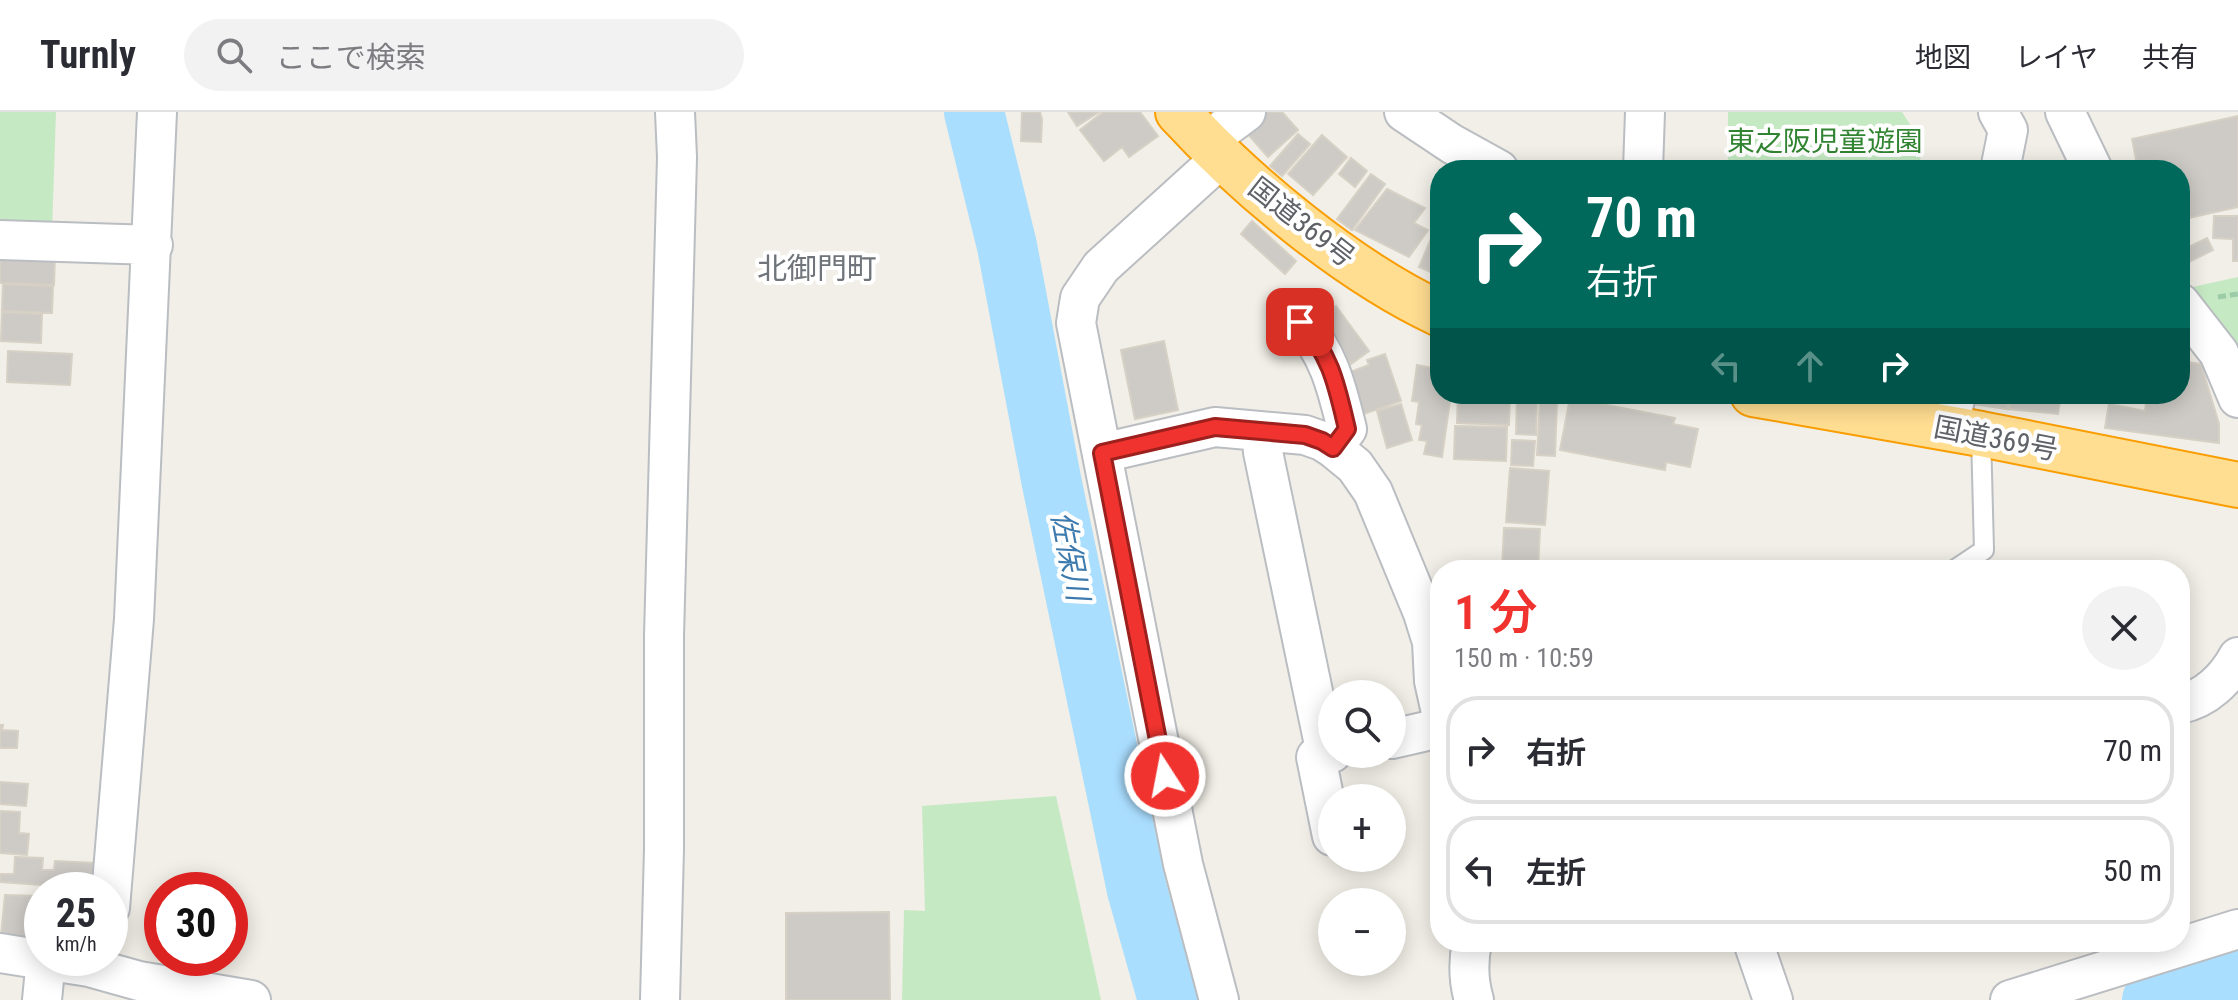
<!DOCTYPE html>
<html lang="ja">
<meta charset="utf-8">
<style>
:root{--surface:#fff;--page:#f2f2f3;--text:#2b2b33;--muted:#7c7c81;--line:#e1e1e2;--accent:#f0332e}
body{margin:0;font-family:"Roboto Condensed","Noto Sans JP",sans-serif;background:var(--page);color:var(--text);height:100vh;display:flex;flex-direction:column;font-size:30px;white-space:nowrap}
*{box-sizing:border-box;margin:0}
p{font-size:26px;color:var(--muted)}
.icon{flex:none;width:44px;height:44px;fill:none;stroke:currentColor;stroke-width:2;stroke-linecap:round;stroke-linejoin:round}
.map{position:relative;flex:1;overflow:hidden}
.panel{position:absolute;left:1430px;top:448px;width:760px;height:392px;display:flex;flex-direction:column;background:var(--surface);border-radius:32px;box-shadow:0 4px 20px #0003}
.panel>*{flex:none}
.hud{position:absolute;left:1430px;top:48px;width:760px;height:244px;border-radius:32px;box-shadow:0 4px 20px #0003;background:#00695c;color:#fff;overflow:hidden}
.controls{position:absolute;left:1318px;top:568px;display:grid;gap:16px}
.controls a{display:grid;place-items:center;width:88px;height:88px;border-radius:50%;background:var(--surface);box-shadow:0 4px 20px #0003;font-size:40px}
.speed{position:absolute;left:24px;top:760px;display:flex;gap:16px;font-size:40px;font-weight:700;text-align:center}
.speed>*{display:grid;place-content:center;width:104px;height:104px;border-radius:50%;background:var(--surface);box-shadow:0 4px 20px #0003;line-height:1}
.speed small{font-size:20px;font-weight:400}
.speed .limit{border:12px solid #d22;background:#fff;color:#111}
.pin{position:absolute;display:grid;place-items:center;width:68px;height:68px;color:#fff;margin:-34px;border-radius:16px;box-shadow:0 4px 12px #0006}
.me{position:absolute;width:88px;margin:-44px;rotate:349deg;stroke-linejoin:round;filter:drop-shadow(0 0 6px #0008)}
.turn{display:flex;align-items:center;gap:28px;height:168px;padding:0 24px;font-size:36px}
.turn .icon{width:104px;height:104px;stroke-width:2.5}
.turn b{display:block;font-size:56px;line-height:68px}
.lanes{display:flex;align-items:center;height:76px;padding:0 24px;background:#0003;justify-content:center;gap:40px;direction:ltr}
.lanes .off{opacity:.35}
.round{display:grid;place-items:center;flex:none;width:84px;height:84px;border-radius:42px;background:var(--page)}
.summary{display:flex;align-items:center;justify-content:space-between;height:136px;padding:0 24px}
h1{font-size:48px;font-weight:600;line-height:60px;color:var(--accent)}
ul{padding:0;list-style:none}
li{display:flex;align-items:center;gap:24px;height:108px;margin:0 16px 12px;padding:0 8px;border:4px solid var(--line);border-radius:32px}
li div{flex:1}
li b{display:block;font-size:30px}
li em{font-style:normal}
header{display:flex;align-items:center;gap:48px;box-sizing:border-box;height:112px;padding:0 40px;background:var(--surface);border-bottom:2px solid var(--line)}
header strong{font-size:38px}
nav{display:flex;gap:44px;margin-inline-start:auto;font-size:28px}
.search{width:560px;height:72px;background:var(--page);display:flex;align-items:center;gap:20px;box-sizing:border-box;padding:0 28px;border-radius:44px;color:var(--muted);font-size:30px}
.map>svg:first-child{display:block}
</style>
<header>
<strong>Turnly</strong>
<div class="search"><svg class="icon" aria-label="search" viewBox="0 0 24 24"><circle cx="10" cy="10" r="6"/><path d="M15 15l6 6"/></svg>ここで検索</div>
<nav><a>地図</a><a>レイヤ</a><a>共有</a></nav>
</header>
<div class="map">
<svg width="2238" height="888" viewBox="0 0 2238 888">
<rect width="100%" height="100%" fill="#f1efe7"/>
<!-- green -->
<path fill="#c5e9c3" d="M0,0h56l-4,119 -52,-1z
M1728,0h174l20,31 -3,27h-191z
M2238,165v90l-50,-79z
M1056,684l45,204h-199l2,-90 21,1 -3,-105z"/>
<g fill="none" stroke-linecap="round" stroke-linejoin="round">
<!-- river -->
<path stroke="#aadeff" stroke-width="60" d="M974,0l33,134 44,233 86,411 31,110
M2152,888l62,-23 24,-6"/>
</g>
<!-- building -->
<path fill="#cecbc6" stroke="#d6d0c5" stroke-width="2" d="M1022,0h18l2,7 -1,23 -20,-1z
M1068,0h31l-22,14z
M1103,0h37l18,24 -29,21 -7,-10 -18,14 -24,-31z
M1268,0h14l16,18 -30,27 -22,-25z
M2238,4v91l-58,13v-50h-42l-6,-31z
M1298,22l12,10 -28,32 -12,-10z
M1322,23l25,22 -34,38 -25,-21z
M1351,46l16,13 -12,16 -16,-13z
M1371,62l14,10 -33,46 -15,-11z
M1387,77l38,19 -11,15 14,7 -19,27 -54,-27z
M2214,104h24v45h-5v-22l-20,-1z
M1439,108l1,1v55l-21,-9z
M1252,109l44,40 -11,13 -44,-40z
M2207,126l6,12 -32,16 -1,-15z
M0,140l55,3 -1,30 -54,-2z
M3,172l50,2 -1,27 -50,-2z
M1336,194l33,45 -18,13 -33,-45z
M2,200l40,2 -1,29 -40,-2z
M1164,229l14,69 -43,9 -14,-69z
M8,239l64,3 -2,31 -63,-3z
M1385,242l16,47 -40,14 -14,-42 22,-8 -2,-5z
M1433,249l7,1v32h11l-9,63 -18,-3 3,-13 -8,-1 3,-15 -6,-1 3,-22 -7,-1 5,-36 15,3z
M2180,249l21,3 18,60v19l-114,-15 4,-24 36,7 2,-17h33z
M1458,282h52l-1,31 -52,-2z
M1973,282h36l-2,15 -35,-5z
M2011,282h50l-3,20 -49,-5z
M1517,283l20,1 -1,39 -20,-1z
M1570,286l105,20 -2,6 25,5 -8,38 -24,-5 -1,8 -105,-20z
M1540,288l17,1 -2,55 -18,-1z
M1401,292l11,36 -25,8 -10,-37z
M1455,314l52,1 -1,34 -52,-2z
M1512,328l23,1 -2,25 -22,-1z
M1510,356l39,3 -4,54 -39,-3z
M1504,416l36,1 -2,41h-36z
M0,613h3l-1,5 16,1 -1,17h-17z
M0,670l28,2 -2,22 -26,-2z
M0,699l20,1 -1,21 10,1 -2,21 -27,-2z
M15,745l28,1 -1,12h12l1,-9 40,2v26l-95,-7v-8h14z
M5,783l37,1v44l-41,-5z
M889,800l1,88h-104v-87z"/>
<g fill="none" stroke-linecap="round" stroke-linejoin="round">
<!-- lane casing -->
<g stroke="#babdc1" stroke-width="22">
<path id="lane" d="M1954,458l30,-20 -3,-116"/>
</g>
<!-- street casing -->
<g stroke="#babdc1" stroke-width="42">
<path id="street" d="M1404,0l48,32 47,26
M1998,0l10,18 -8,40
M2065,0l28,58
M1206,30l40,-30
M1643,58l2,-58
M0,128l153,5
M2180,191l39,50 19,45
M1300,210c29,31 37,67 47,107l-14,19
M1949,317l7,-35
M1261,319l2,21 63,302 6,-1
M1102,341l113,-26 90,8 17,6 11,7 22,18 18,26 50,121 9,29 2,39 6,27
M2180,592c26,-5 46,-25 58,-47
M1392,627l48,-11
M1326,642l-10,3 16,79
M110,796l24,-289 23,-507
M1472,830c-4,20 -4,38 2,58
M1753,830l20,58
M0,841l89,14 50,14 112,19
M42,888l4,-41
M660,888l4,-151v-213l13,-479 -2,-45
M1219,888l-36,-136 -107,-541 4,-25 21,-31 120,-109
M2010,888l228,-71"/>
</g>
<!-- highway casing -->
<g stroke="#f99d00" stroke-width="48">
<path id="highway" d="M1178,0c68,74 170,159 262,202
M1753,282l228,40 257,51"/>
</g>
<!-- path -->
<path stroke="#9ccba7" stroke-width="5" stroke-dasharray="8 4" stroke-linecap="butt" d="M2218,185l20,-3"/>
<!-- lane -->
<use href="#lane" stroke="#fff" stroke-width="18"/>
<!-- street -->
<use href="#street" stroke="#fff" stroke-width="38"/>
<!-- highway -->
<use href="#highway" stroke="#ffdd91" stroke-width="44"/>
</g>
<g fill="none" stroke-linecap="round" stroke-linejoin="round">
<!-- route casing -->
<g stroke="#9c211e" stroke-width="20">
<path id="route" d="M1165,664l-63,-323 113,-26 90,8 17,6 11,7 14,-19c-10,-42 -16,-75 -47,-107"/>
</g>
<!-- route -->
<use href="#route" stroke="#f0332e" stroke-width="14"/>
</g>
<g text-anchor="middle" stroke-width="8" stroke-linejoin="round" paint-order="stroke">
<!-- park labels -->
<g font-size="28" fill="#318431" stroke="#fff">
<text x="1825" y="39">東之阪児童遊園</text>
</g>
<!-- street labels -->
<g font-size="28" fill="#5f6368" stroke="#fff">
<text transform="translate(1302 110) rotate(38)" y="10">国道369号</text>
<text transform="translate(1996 326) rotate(11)" y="10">国道369号</text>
</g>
<!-- neighbourhood labels -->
<g font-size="30" fill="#6f757a" stroke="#fff">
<text x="817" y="167">北御門町</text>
</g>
<!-- water labels -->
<g font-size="30" font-style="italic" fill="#3d7aad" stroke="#fff">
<text transform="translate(1070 444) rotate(79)" y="10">佐保川</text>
</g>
</g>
</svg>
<div class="controls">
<a><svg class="icon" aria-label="search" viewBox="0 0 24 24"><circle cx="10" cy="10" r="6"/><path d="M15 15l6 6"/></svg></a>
<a>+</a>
<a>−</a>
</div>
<div class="speed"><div>25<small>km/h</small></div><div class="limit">30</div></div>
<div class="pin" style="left:1300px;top:210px;background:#d93025"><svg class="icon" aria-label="arrive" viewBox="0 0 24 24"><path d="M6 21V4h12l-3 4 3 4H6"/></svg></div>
<svg class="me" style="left:1165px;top:664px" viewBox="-20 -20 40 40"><circle r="17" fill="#f0332e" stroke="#fff" stroke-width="3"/><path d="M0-11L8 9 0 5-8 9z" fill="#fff"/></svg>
<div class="hud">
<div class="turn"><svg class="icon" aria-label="right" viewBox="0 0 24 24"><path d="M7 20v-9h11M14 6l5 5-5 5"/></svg><div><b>70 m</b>右折</div></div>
<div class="lanes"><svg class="icon off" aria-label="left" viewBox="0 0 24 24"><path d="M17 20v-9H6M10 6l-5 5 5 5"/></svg><svg class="icon off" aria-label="ahead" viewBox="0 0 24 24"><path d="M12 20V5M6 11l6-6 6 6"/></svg><svg class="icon" aria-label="right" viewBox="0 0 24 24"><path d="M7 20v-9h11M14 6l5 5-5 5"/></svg></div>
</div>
<section class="panel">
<div class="summary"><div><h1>1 分</h1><p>150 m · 10:59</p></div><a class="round"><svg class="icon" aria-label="close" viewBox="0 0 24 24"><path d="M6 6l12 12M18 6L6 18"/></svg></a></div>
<ul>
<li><svg class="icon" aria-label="right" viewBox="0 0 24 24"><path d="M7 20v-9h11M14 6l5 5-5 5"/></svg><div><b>右折</b></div><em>70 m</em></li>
<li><svg class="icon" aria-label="left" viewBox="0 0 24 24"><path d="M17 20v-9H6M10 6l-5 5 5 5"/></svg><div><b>左折</b></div><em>50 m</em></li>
</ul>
</section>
</div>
